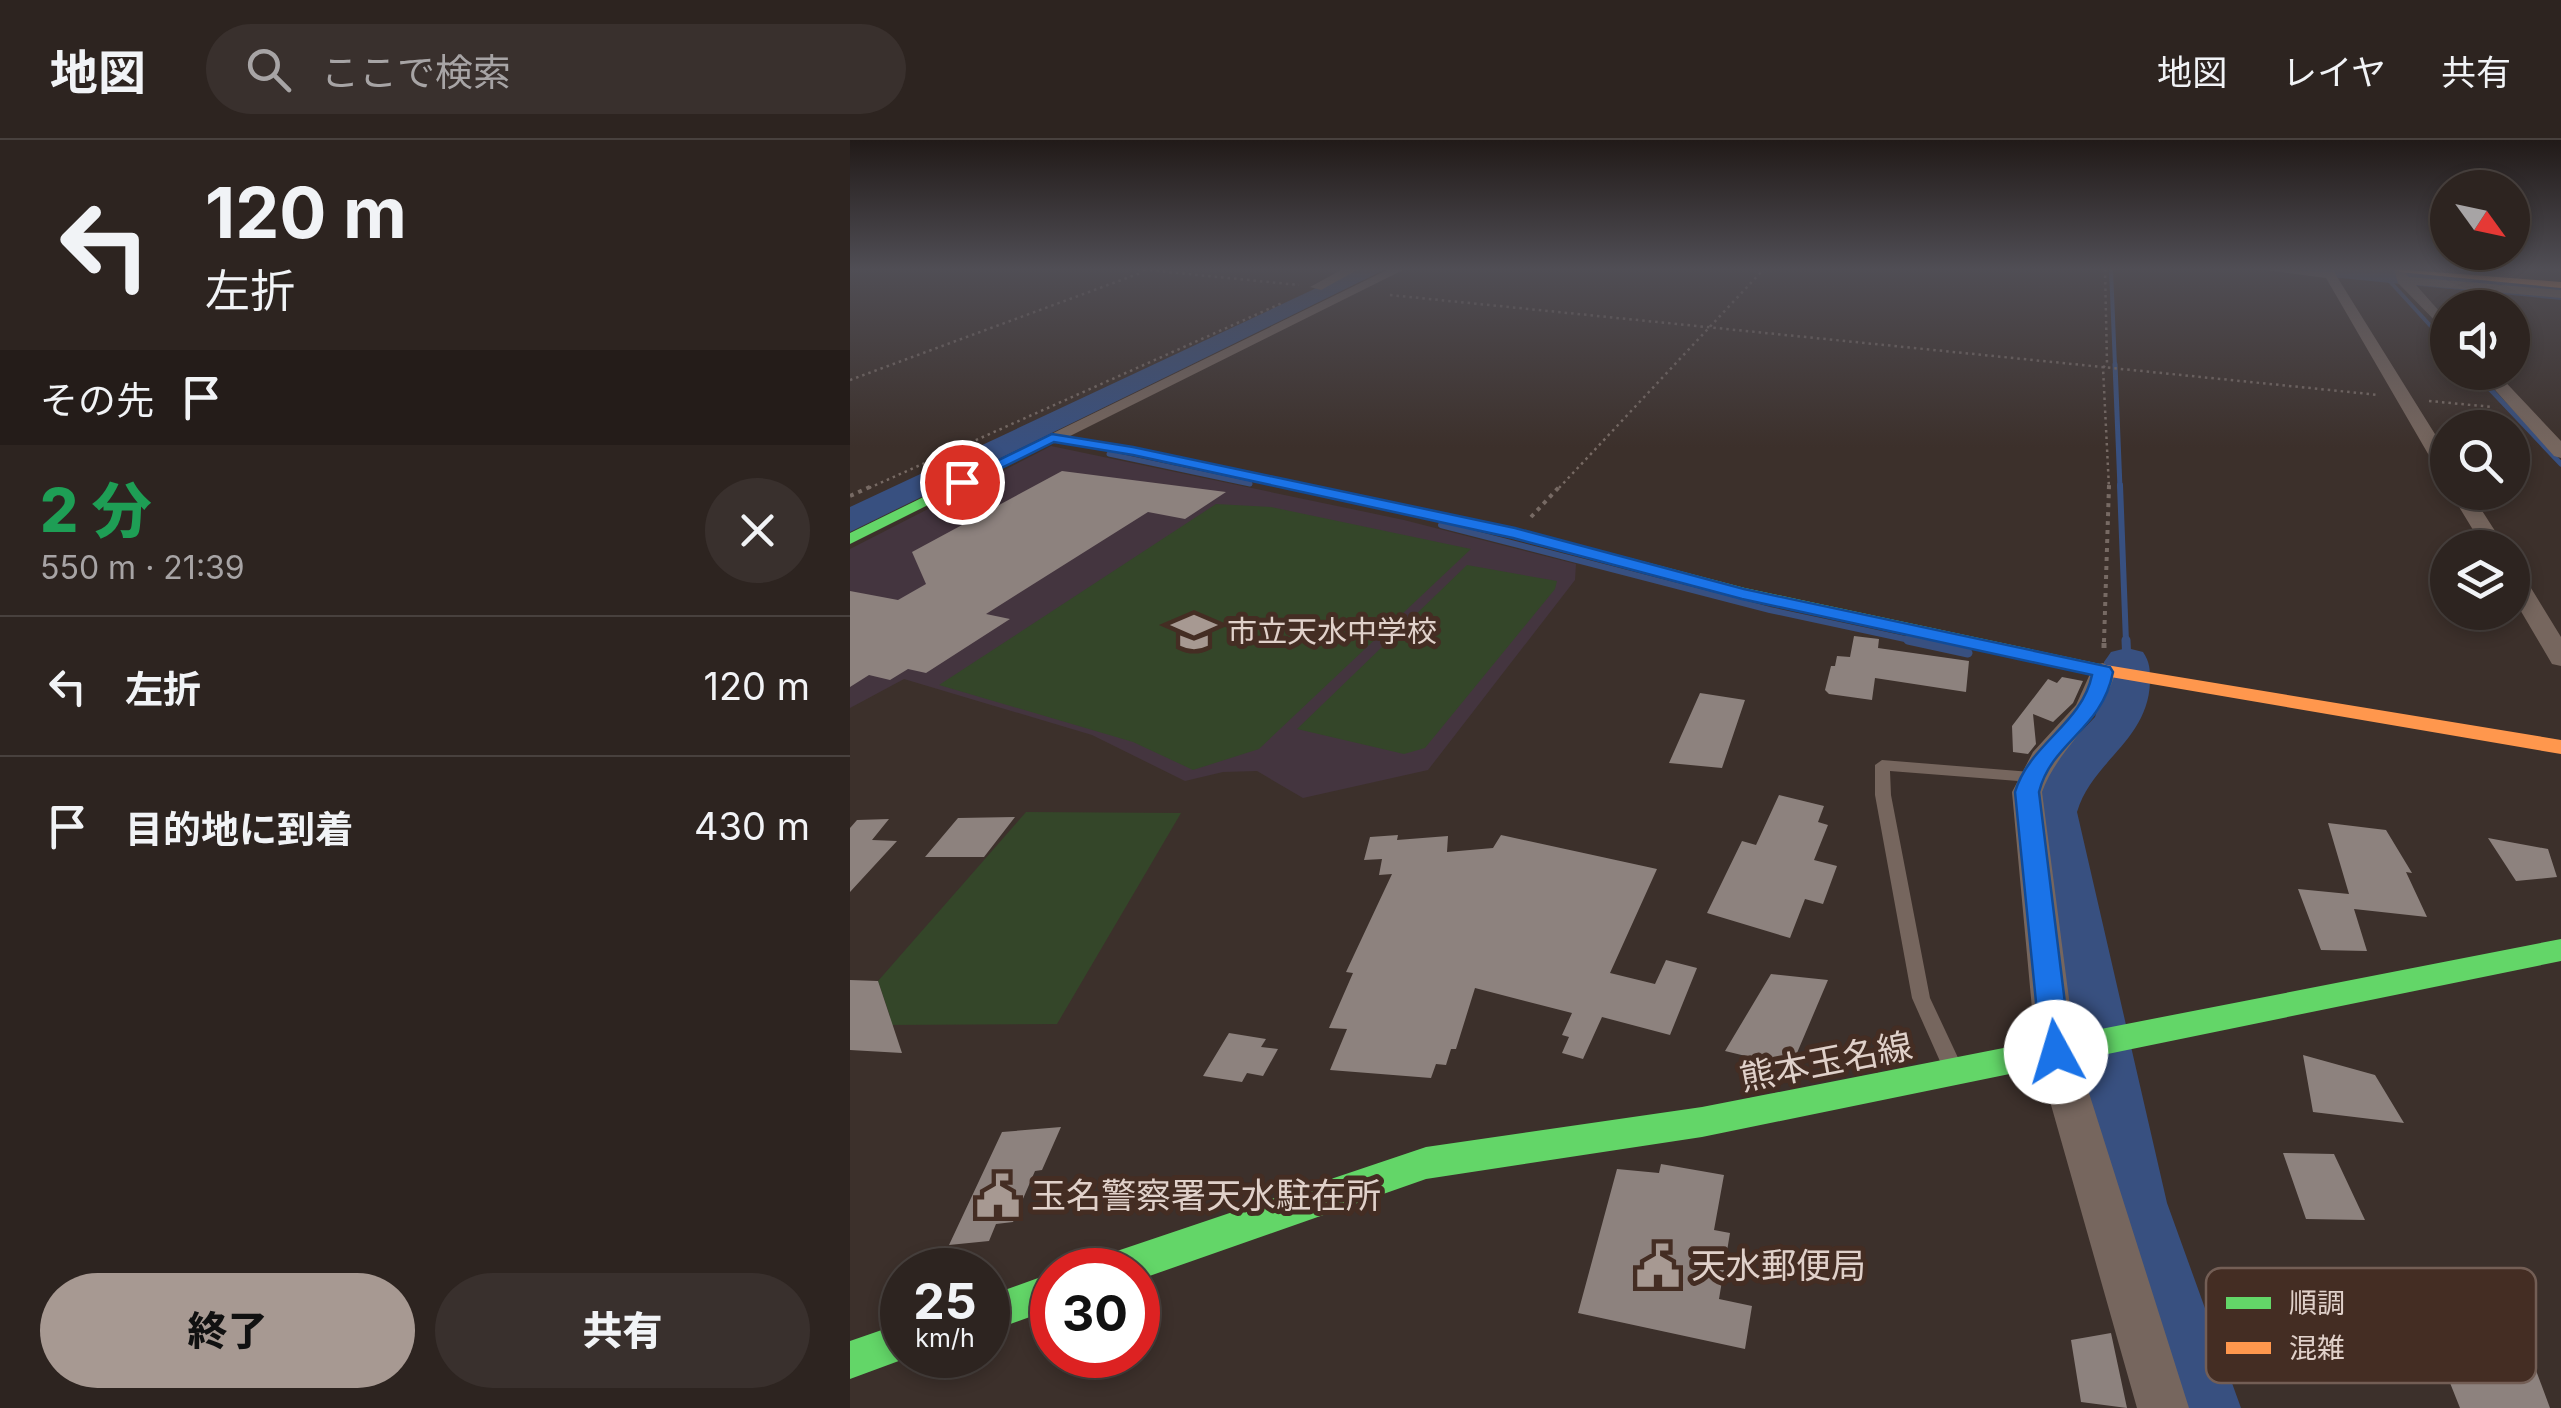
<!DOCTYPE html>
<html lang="ja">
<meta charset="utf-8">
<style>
:root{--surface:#2d2420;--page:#39302d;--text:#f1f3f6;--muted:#a7a4a5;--line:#48413e;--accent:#a79992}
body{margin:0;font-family:Inter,"Noto Sans JP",sans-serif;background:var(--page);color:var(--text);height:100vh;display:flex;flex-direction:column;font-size:38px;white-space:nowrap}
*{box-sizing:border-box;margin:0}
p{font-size:32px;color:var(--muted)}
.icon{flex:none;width:55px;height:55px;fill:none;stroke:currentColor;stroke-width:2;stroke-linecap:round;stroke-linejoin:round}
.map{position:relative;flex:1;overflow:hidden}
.sheet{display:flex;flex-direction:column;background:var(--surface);width:850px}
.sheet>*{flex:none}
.hud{background:#2d2420;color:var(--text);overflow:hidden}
.needle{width:65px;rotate:123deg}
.buttons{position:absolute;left:1580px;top:30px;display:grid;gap:20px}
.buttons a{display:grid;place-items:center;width:100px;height:100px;border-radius:50%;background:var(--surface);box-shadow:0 5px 15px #0003,0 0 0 2px var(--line);font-size:50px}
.speed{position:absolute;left:30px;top:1108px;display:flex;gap:20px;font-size:50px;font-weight:700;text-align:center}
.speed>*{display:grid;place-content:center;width:130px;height:130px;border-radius:50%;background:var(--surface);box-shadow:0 5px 15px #0003,0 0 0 2px var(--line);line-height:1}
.speed small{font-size:25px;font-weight:400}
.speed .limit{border:15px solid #d22;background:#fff;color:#111}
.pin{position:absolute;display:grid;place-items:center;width:85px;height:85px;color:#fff;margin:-42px;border:5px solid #fff;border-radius:50%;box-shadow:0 2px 10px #0007}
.me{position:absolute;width:110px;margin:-55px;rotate:354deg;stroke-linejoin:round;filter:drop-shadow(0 0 8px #0008)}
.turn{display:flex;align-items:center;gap:35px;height:210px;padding:0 40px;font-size:45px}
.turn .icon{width:130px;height:130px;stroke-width:2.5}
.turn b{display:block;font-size:70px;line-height:85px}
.then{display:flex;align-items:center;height:95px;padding:0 40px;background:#0003;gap:20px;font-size:38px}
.round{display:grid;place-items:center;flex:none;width:105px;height:105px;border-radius:52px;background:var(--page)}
.summary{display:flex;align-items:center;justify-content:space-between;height:170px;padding:0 40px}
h1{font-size:60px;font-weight:800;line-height:75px;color:#1e9e55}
.button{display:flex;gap:20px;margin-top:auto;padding:20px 40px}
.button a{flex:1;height:115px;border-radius:60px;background:var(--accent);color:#111;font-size:40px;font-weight:800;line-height:115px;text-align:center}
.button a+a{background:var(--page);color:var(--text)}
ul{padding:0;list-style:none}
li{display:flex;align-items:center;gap:30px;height:140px;padding:0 40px;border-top:2px solid var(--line)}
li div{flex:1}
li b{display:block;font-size:38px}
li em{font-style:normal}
header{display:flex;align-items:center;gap:60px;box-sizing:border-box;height:140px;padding:0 50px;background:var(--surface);border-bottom:2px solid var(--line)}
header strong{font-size:48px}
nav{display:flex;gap:55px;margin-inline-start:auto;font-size:35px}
.search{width:700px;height:90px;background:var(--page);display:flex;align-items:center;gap:25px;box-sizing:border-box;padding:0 35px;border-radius:55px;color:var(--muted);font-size:38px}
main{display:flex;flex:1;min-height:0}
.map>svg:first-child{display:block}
</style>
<header>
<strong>地図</strong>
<div class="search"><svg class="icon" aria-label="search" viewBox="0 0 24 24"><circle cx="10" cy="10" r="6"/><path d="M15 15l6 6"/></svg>ここで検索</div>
<nav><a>地図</a><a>レイヤ</a><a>共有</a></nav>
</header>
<main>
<section class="sheet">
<div class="hud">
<div class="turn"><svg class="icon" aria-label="left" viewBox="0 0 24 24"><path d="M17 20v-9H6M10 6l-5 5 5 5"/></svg><div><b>120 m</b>左折</div></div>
<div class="then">その先<svg class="icon" aria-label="arrive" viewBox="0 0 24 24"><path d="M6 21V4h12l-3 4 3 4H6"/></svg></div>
</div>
<div class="summary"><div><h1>2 分</h1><p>550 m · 21:39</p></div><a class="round"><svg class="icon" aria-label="close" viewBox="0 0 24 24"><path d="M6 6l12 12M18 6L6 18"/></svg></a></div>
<ul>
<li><svg class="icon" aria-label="left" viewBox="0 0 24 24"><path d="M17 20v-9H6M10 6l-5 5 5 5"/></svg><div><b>左折</b></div><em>120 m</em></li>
<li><svg class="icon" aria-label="arrive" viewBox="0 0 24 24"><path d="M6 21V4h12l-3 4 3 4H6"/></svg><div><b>目的地に到着</b></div><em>430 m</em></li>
</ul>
<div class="button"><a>終了</a><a>共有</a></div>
</section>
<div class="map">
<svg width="1711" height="1268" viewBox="0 0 1711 1268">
<rect width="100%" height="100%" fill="#3c302b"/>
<!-- education -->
<path fill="#44353f" d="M201,306l353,74 172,44 -1,16 -147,190 -125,28 -46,-27 -34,1 -38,9 -93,-46 -188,-56 -54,29v-159z"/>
<!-- green -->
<path fill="#344629" d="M366,364l55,3 200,42 -212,200 -66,21 -60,-28 -194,-57z
M617,425l90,16 -2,8 -130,159 -21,6 -107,-25z
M176,672l155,1 -124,211 -173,1 6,-9 -12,-35z"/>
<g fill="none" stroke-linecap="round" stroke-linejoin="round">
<!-- stream-far3 -->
<path stroke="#385080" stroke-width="4" d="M1261,129l4,97
M1535,136l63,69"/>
<!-- stream-far2 -->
<path stroke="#385080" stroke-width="5" d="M1265,224l5,124
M1624,232l87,92
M173,295l10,3
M259,314l141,30"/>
<!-- stream-far1 -->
<path stroke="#385080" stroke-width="6" d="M1270,345l6,157
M591,385l329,85 149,32"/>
<!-- stream -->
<path stroke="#385080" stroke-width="9" d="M1058,500l60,13
M1276,500l1,22"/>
<!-- river -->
<path fill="#385080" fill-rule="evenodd" d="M507,129h29l-536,263v-25z
M1449,129h83l179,17v14l-251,-25z
M1277,508l16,4c7,10 7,18 7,30 -2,59 -58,79 -73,130l90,391 74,205h-92l-60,-205 -66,-391 20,-41 52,-54 6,-20 3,-35 7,-10z"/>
</g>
<!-- building -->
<path fill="#8d827e" d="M212,331l164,21 -41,27 -37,-7 -162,102 24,5 -84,54 -18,-4 -18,11 -21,-5 -19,12v-96l48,9 28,-16 -14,-32z
M1004,496l25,3 -1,9 91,13 -3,31 -91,-14 -3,22 -43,-6 -4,-4 6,-24h4l2,-10 13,1z
M1212,537l21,4 -10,22 -20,19 -20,-8 3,30 -8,10 -15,-2 -1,-26 36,-47 9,4z
M850,553l45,7 -23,68 -53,-5z
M929,655l45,11 -6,16 10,3 -14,35 23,6 -14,38 -18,-5 -15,39 -83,-25 35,-72 14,4z
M165,677l-31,40h-59l33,-39z
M39,679l-17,21 25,1 -47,51v-64l7,-8z
M1478,683l58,7 26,43 -6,-1 21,45 -73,-8 13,42 -46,-1 -23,-61 51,5z
M548,695l-1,5 51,-4 -1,16 46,-4 8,-13 156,34 -47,104 45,11 11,-24 31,8 -27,67 -68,-18 -19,42 -21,-6 7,-16 -7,-2 10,-22 -97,-25 -19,61h-5l-5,16 -10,-1 -5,14 -101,-8 17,-41 -18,-1 24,-55 -7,-1 46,-98 -13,1 3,-16 -18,1 6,-23z
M1638,698l60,11 9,28 -41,4z
M921,834l57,6 -37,87 -66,-16z
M0,840l28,1 24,72 -52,-3z
M379,893l37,6 -5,8 17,2 -15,27 -16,-3 -5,9 -39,-6z
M1453,915l72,20 29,48 -91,-11z
M211,987l-19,43 -7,1 -22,51 -17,2 -7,17 -40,4 53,-113z
M1433,1013l51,1 31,66 -59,-1z
M811,1024l63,11 -10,55 16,3 -11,66 33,7 -7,43 -167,-36 39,-144 42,4z
M1567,1160l94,3 39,105h-90z
M1261,1193l16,75 -46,-6 -10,-62z"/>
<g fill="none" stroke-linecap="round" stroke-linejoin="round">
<!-- path-far2 -->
<path stroke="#776a64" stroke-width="2.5" stroke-dasharray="2.5 4" stroke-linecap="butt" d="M287,129l162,16
M1255,129l2,94 -4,5 6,120
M540,155l989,100
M0,240l293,-108
M1579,261l64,6
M19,348l413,-185
M709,348l205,-219"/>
<!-- path-far1 -->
<path stroke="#776a64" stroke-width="4" stroke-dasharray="4 5" stroke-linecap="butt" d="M0,356l24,-11
M681,377l30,-32
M1254,502l5,-157"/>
<!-- path -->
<path stroke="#776a64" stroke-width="5" stroke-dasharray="5 8" stroke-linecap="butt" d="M1254,508v-8"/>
<!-- lane -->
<path fill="#76665e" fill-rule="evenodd" d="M1032,620l149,12 8,5 -8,5 -141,-11 1,24 39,203 30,64 -3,6 -7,3 -7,-3 -31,-70 -37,-203v-30z"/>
<!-- street -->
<path fill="#76665e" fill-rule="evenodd" d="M493,129h16l-38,21 -11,-3z
M539,129h16l-347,173h-12l-3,-4z
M1409,129l75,3 114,183v22l-10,-6 -112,-193z
M1544,129h8l7,8 152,13v8l-145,-13 32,36v13l-50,-51z
M1629,232h17l65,69v17l-7,-2z
M1600,352h20l36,56h-22z
M1662,428l8,2 41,67v29l-9,-2 -40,-68z
M1253,523l13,8c-14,49 -57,75 -74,121l34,260 113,356h-52l-101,-356 -24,-260 21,-40 43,-47 18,-40z"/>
<!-- fast -->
<path fill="#63d668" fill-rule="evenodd" d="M202,294l81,13 382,81 230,60 355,76 10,6 -10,6 -357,-78 -230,-61 -380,-82 -79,-13 -204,102v-11z
M1711,799v22l-859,176 -276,42 -288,101v-10h-42l5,-13 13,-5 312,-105 276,-40z
M202,1133v36l-64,23v-36z
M52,1183v32h13l-65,24v-38z"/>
<!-- slow -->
<path fill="#ff974d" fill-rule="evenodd" d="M1546,129l165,13v6l-161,-16z
M1250,524l461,76v14l-468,-80 -3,-4 3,-4z"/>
</g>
<!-- sky -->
<linearGradient id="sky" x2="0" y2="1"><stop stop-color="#211a18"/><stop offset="0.42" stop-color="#504e55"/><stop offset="1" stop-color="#504e55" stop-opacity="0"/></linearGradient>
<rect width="1711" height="307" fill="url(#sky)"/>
<!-- route -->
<path fill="#1a73e8" stroke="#114b97" stroke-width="2.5" d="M202,294l81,13 382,81 229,61 366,78 3,5c-11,58 -61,69 -74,120l32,260 -4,9 -11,4 -11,-4 -4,-9 -26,-260c14,-48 67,-68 77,-117l-350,-76 -229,-61 -380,-83 -79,-13 -87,43 -13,-3z"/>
<!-- icons -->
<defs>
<g id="school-bare" transform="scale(3.45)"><path d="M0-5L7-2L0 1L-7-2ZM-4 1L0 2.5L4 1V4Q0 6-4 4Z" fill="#a79992" stroke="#442d23" stroke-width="2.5" paint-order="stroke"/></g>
<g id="civic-bare" transform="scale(3.45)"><path d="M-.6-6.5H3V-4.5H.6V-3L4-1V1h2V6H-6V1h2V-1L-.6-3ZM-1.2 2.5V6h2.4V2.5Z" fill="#a79992" stroke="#442d23" stroke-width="2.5" paint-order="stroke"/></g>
</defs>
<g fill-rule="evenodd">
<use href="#school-bare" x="344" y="492"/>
<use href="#civic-bare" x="148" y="1056"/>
<use href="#civic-bare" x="808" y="1126"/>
</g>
<g text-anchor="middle" stroke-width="10" stroke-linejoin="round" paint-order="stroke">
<!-- poi labels -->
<g font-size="30" fill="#e0d1ca" stroke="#442d23" text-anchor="start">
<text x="377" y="502">市立天水中学校</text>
</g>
<!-- near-street labels -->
<g font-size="35" fill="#e0d1ca" stroke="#442d23">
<text transform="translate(976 922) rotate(-11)" y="12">熊本玉名線</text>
</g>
<!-- near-poi labels -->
<g font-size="35" fill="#e0d1ca" stroke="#442d23" text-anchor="start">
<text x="181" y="1068">玉名警察署天水駐在所</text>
<text x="841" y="1138">天水郵便局</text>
</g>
</g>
<!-- legend -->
<rect x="1356" y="1128" width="330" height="115" rx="15" fill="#442d23" stroke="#735e55" stroke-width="2.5"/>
<rect x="1376" y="1157" width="45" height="12" fill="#63d668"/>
<rect x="1376" y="1202" width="45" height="12" fill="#ff974d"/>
<g font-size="28" fill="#e0d1ca">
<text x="1439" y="1173">順調</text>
<text x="1439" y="1218">混雑</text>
</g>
</svg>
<div class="buttons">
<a><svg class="needle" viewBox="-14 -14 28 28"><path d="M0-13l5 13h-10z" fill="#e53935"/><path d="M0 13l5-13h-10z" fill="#a7a4a5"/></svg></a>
<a><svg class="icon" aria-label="sound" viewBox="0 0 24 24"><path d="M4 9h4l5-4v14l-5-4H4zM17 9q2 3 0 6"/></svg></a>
<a><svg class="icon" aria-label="search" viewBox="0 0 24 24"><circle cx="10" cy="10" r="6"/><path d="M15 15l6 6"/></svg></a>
<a><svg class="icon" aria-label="layers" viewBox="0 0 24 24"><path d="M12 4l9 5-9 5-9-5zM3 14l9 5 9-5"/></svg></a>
</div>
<div class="speed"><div>25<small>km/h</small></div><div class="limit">30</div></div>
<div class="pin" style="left:112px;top:342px;background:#d93025"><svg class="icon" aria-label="arrive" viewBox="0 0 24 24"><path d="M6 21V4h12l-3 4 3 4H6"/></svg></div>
<svg class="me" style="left:1206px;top:912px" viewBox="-20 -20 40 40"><circle r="19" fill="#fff"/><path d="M0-13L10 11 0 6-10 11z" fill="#1a73e8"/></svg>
</div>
</main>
